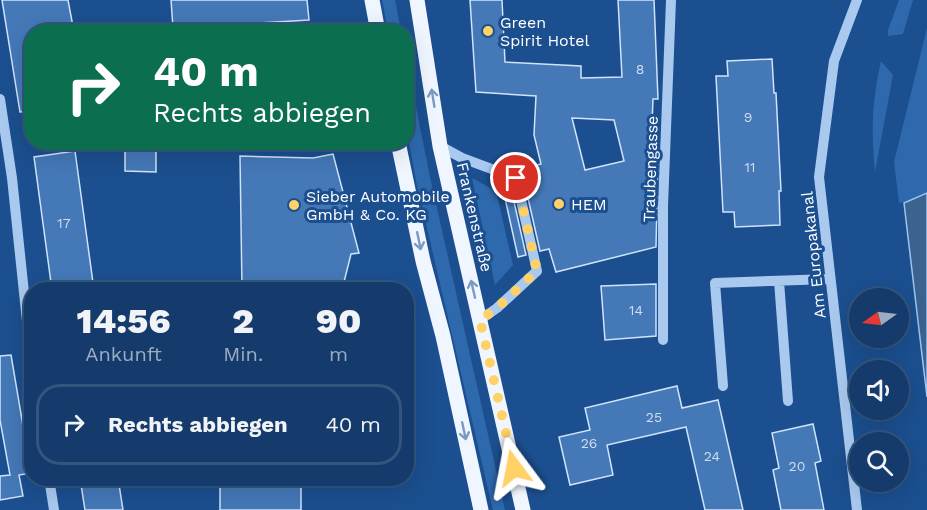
<!DOCTYPE html>
<html lang="de">
<meta charset="utf-8">
<style>
:root{--surface:#143b6b;--page:#1d4271;--text:#f1f3f6;--muted:#9dadc1;--line:#33557e}
body{margin:0;font-family:"Work Sans",sans-serif;background:var(--page);color:var(--text);height:100vh;display:flex;flex-direction:column;font-size:22px;white-space:nowrap}
*{box-sizing:border-box;margin:0}
p{font-size:20px;color:var(--muted)}
.icon{flex:none;width:33px;height:33px;fill:none;stroke:currentColor;stroke-width:2;stroke-linecap:round;stroke-linejoin:round}
.map{position:relative;flex:1;overflow:hidden}
.drawer{position:absolute;left:24px;top:282px;width:390px;height:204px;display:flex;flex-direction:column;background:var(--surface);border-radius:24px;box-shadow:0 6px 24px #0002,0 0 0 2px var(--line)}
.drawer>*{flex:none}
.top-card{position:absolute;left:24px;top:24px;width:390px;height:126px;border-radius:24px;box-shadow:0 6px 24px #0002,0 0 0 2px var(--line);background:#0b6e4f;color:#fff;overflow:hidden}
.needle{width:39px;rotate:256deg}
.tools{position:absolute;left:849px;top:288px;display:grid;gap:12px}
.tools a{display:grid;place-items:center;width:60px;height:60px;border-radius:50%;background:var(--surface);box-shadow:0 6px 24px #0002,0 0 0 2px var(--line);font-size:30px}
.pin{position:absolute;display:grid;place-items:center;width:51px;height:51px;color:#fff;margin:-26px;border:3px solid #fff;border-radius:50%;box-shadow:0 2px 6px #0007}
.me{position:absolute;width:66px;margin:-33px;rotate:347deg;stroke-linejoin:round;filter:drop-shadow(0 0 4px #0008)}
.turn{display:flex;align-items:center;gap:21px;height:126px;padding:0 30px;font-size:27px}
.turn .icon{width:78px;height:78px;stroke-width:2.5}
.turn b{display:block;font-size:42px;line-height:51px}
.eta{display:flex;justify-content:space-evenly;align-items:center;height:102px;text-align:center}
.eta b{font-size:36px;font-weight:800;line-height:42px}
ul{padding:0;list-style:none}
li{display:flex;align-items:center;gap:18px;height:81px;margin:0 12px 9px;padding:0 18px;border:3px solid var(--line);border-radius:24px}
li div{flex:1}
li b{display:block;font-size:22px}
li em{font-style:normal}
.map>svg:first-child{display:block}
</style>
<div class="map">
<svg width="927" height="510" viewBox="0 0 927 510">
<rect width="100%" height="100%" fill="#1b4f8f"/>
<!-- green -->
<path fill="#2e69ad" d="M382,0h13l6,31h-13z
M899,0h14l-10,34 -15,2v-6z
M927,28v165l-15,7 -13,3 -5,-41z
M881,61l12,14 -18,97c-4,-39 -3,-72 6,-111z
M407,62l23,115 75,333h-12l-77,-329 -9,-50z
M472,178l24,13 17,74 -18,20z"/>
<!-- water -->
<path fill="#3c6290" stroke="#9cc4f0" stroke-width="1.5" d="M927,193v204l-23,-194z"/>
<!-- building -->
<path fill="#4478b7" stroke="#cfe3fa" stroke-width="1.5" fill-rule="evenodd" d="M2,0h66l6,32h-42v79l-12,1z
M171,0h136l2,20 -136,8z
M470,0h32l3,62 76,4v12l41,-1 -4,-77h36l4,99h-5l-2,53 7,1 -2,94 -100,25 -7,-23 -9,2 -17,-75 -6,-6 24,-6 -7,-29 2,-39 -60,-4zM572,118l42,2 10,41 -39,9z
M772,59l2,34h2l5,98h-2l1,34 -45,2 -1,-15h-11l-7,-136h12l-1,-15z
M125,142h31v30l-31,-1z
M75,151l19,139h-42l-18,-133z
M333,154l26,99 -8,1 -9,36h-100l-2,-134 73,2z
M501,180l9,4 16,71 -8,2z
M656,284v52l-51,4 -4,-54z
M11,355l20,118 -12,2 4,21 -23,4v-24l10,-1 -10,-55v-64z
M677,386l5,22 36,-8 25,110h-38l-19,-83 -79,18 6,30 -43,10 -11,-48 31,-7 -5,-22z
M813,424l8,37 -6,2 9,47h-43l-8,-40 6,-2 -7,-35z
M80,478h38l5,32h-38z
M220,478h81v32h-81z"/>
<g fill="none" stroke-linecap="round" stroke-linejoin="round">
<!-- minor -->
<path stroke="#a9c9ee" stroke-width="10" d="M857,0l-23,61 -15,116 38,333
M0,99l12,79 20,191
M440,146l22,12 54,20 21,93 -40,37 -17,12
M779,281l9,120
M663,340v-134l8,-206
M723,386l-8,-103 115,-4
M49,478l5,32"/>
<!-- major -->
<path stroke="#f0f6ff" stroke-width="15" d="M372,0l6,32
M417,0l23,146 83,364
M398,142l25,119 20,75 38,174"/>
</g>
<!-- one-way arrows -->
<defs><path id="oneway-shaft" d="M-6 0H5M1.5-3L5.5 0L1.5 3" fill="none" stroke-width="1.6" stroke-linecap="round" stroke-linejoin="round" transform="scale(1.5)"/></defs>
<g stroke="#7b9ac1">
<use href="#oneway-shaft" transform="translate(433 98) rotate(-99)"/>
<use href="#oneway-shaft" transform="translate(419 241) rotate(78)"/>
<use href="#oneway-shaft" transform="translate(473 289) rotate(-103)"/>
<use href="#oneway-shaft" transform="translate(464 431) rotate(78)"/>
</g>
<g fill="none" stroke-linecap="round" stroke-linejoin="round">
<!-- route -->
<path stroke="#ffd166" stroke-width="10" stroke-dasharray="0 18" d="M514,468l-34,-148 17,-12 40,-37 -21,-93"/>
</g>
<!-- markers -->
<g fill="#ffd166" stroke="#1b4f8f" stroke-width="2">
<circle cx="488" cy="31" r="6"/>
<circle cx="559" cy="204" r="6"/>
<circle cx="294" cy="205" r="6"/>
</g>
<g text-anchor="middle" stroke-width="6" stroke-linejoin="round" paint-order="stroke">
<!-- number labels -->
<g font-size="14" fill="#d0dded">
<text x="640" y="74">8</text>
<text x="748" y="122">9</text>
<text x="750" y="172">11</text>
<text x="64" y="228">17</text>
<text x="636" y="315">14</text>
<text x="654" y="422">25</text>
<text x="589" y="448">26</text>
<text x="712" y="461">24</text>
<text x="797" y="471">20</text>
</g>
<!-- poi labels -->
<g font-size="16" fill="#fff" stroke="#1b4f8f" text-anchor="start">
<text x="500" y="28">Green<tspan x="500" dy="18">Spirit Hotel</tspan></text>
<text x="306" y="202">Sieber Automobile<tspan x="306" dy="18">GmbH &amp; Co. KG</tspan></text>
<text x="571" y="210">HEM</text>
</g>
<!-- street labels -->
<g font-size="16" fill="#fff" stroke="#1b4f8f">
<text transform="translate(650 169) rotate(-88)" y="6">Traubengasse</text>
<text transform="translate(475 217) rotate(77)" y="6">Frankenstraße</text>
<text transform="translate(813 255) rotate(-96)" y="6">Am Europakanal</text>
</g>
</g>
</svg>
<div class="tools">
<a><svg class="needle" viewBox="-14 -14 28 28"><path d="M0-13l5 13h-10z" fill="#e53935"/><path d="M0 13l5-13h-10z" fill="#9dadc1"/></svg></a>
<a><svg class="icon" aria-label="sound" viewBox="0 0 24 24"><path d="M4 9h4l5-4v14l-5-4H4zM17 9q2 3 0 6"/></svg></a>
<a><svg class="icon" aria-label="search" viewBox="0 0 24 24"><circle cx="10" cy="10" r="6"/><path d="M15 15l6 6"/></svg></a>
</div>
<div class="pin" style="left:516px;top:178px;background:#d93025"><svg class="icon" aria-label="arrive" viewBox="0 0 24 24"><path d="M6 21V4h12l-3 4 3 4H6"/></svg></div>
<svg class="me" style="left:514px;top:468px" viewBox="-20 -20 40 40"><path d="M0-17L14 15 0 8-14 15z" fill="#ffd166" stroke="#fff" stroke-width="4"/></svg>
<div class="top-card">
<div class="turn"><svg class="icon" aria-label="right" viewBox="0 0 24 24"><path d="M7 20v-9h11M14 6l5 5-5 5"/></svg><div><b>40 m</b>Rechts abbiegen</div></div>
</div>
<section class="drawer">
<div class="eta">
<div><b>14:56</b><p>Ankunft</p></div>
<div><b>2</b><p>Min.</p></div>
<div><b>90</b><p>m</p></div>
</div>
<ul>
<li><svg class="icon" aria-label="right" viewBox="0 0 24 24"><path d="M7 20v-9h11M14 6l5 5-5 5"/></svg><div><b>Rechts abbiegen</b></div><em>40 m</em></li>
</ul>
</section>
</div>
